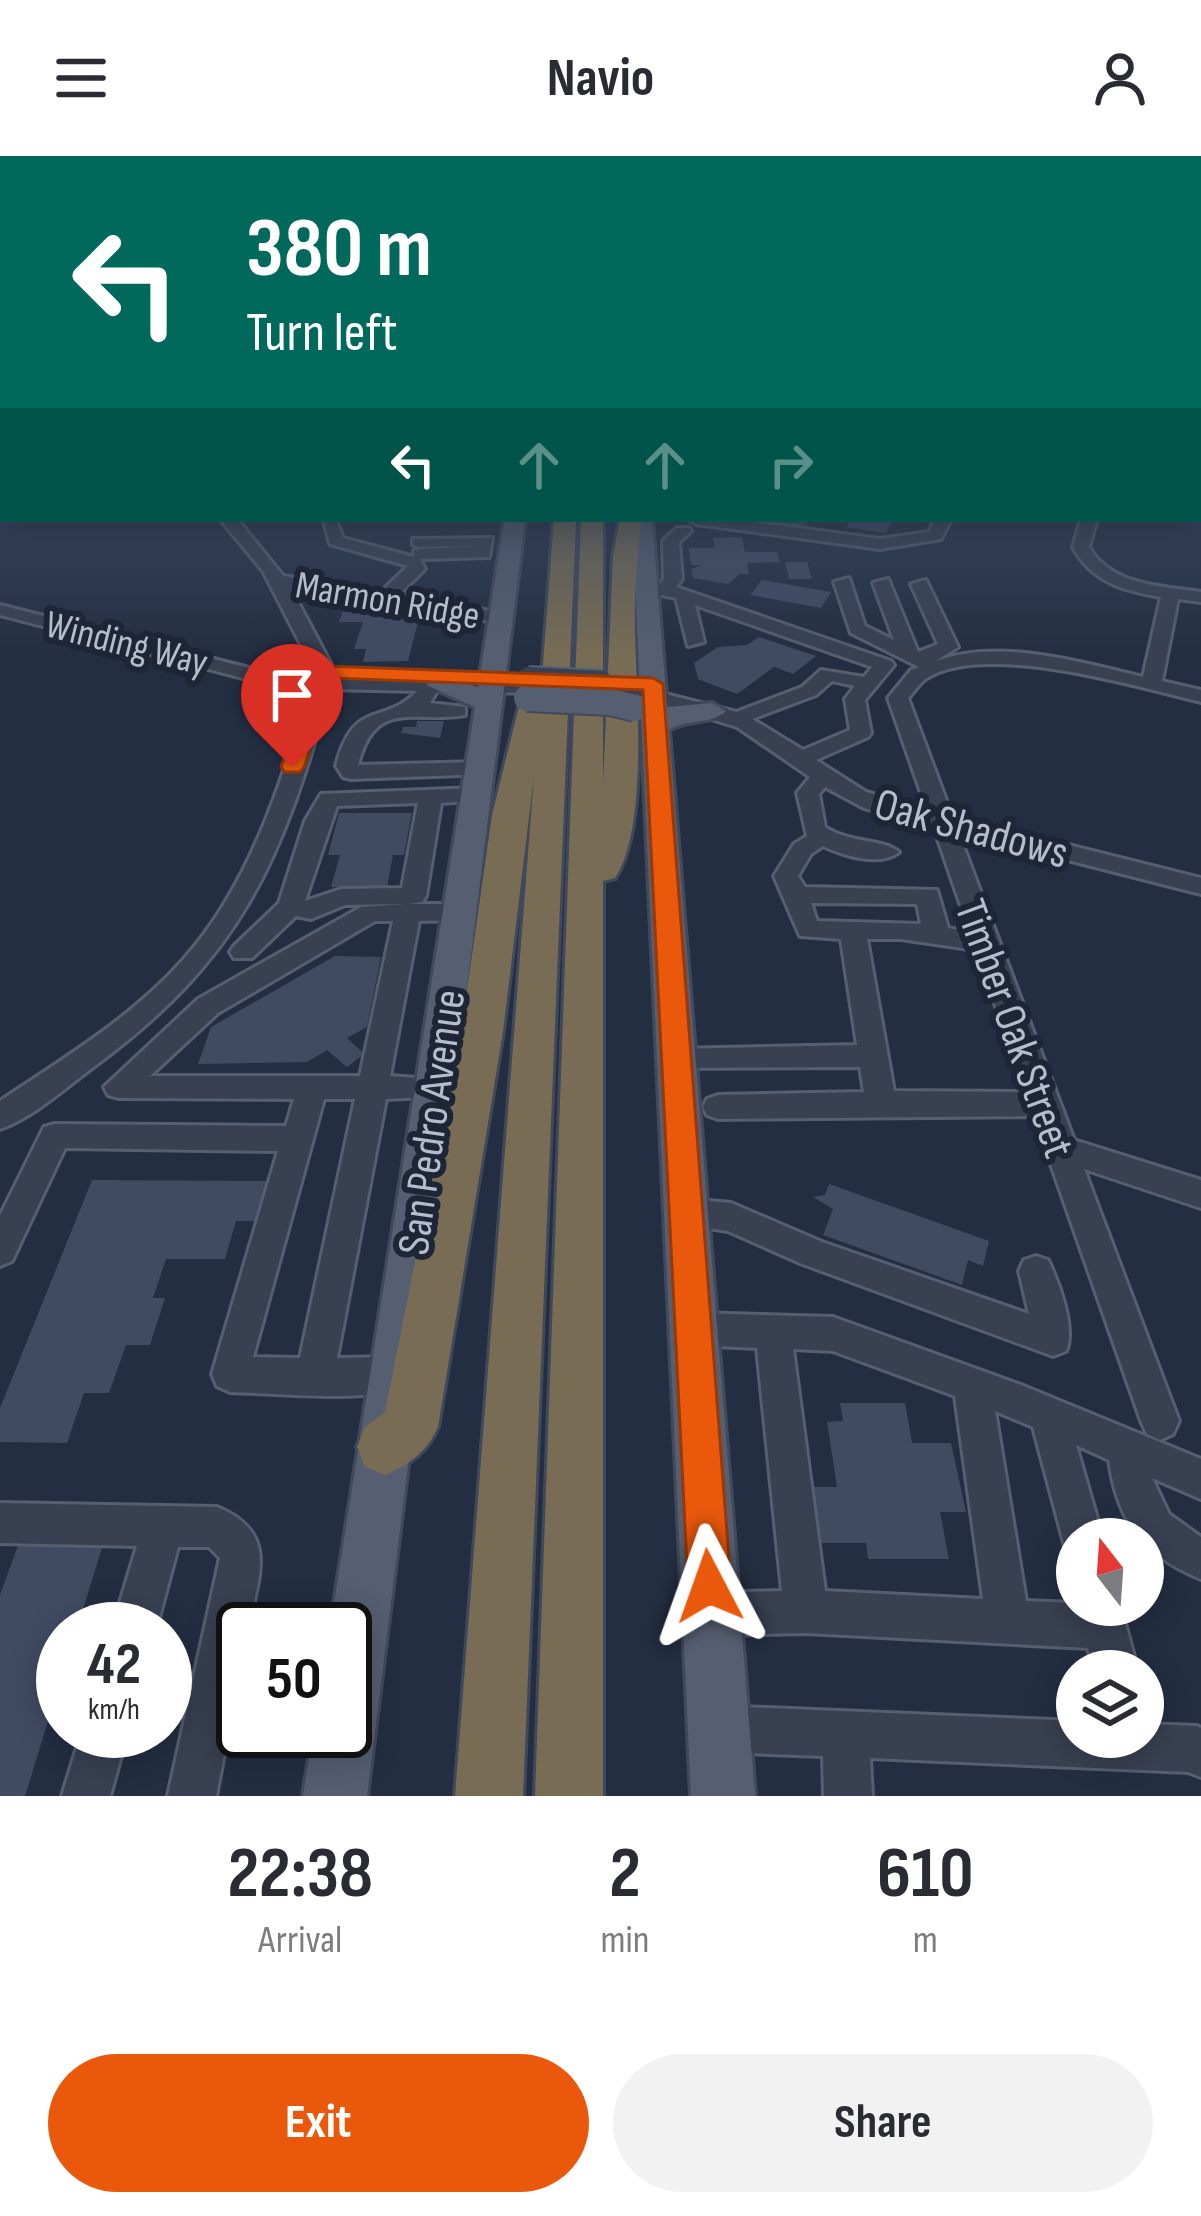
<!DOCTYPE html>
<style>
:root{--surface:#fff;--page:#f2f2f3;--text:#2b2b33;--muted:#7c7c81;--accent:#ea580c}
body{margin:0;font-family:"Sofia Sans Condensed",sans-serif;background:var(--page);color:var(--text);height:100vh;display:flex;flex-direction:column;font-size:45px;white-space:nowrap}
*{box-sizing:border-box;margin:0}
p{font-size:39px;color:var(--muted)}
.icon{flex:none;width:66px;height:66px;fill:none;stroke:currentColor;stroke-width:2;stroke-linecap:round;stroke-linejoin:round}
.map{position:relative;height:1640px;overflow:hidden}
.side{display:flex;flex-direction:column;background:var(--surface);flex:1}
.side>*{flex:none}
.hud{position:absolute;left:0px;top:0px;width:1203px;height:366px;box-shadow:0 6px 30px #0003;background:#00695c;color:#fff;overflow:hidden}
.needle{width:78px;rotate:343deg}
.controls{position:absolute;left:1056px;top:1362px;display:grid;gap:24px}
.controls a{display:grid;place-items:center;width:108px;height:108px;border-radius:50%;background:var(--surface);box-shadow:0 6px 30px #0003;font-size:60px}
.speed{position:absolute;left:36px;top:1446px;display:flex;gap:24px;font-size:60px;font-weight:700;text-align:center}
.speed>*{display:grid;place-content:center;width:156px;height:156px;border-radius:50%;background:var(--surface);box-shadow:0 6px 30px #0003;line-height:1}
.speed small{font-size:30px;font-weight:400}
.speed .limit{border:6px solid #111;border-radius:18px;background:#fff;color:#111}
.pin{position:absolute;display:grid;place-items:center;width:102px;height:102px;color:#fff;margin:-123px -51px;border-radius:50% 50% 50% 0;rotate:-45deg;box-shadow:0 0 12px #0007}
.pin .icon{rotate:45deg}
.me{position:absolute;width:132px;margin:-66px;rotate:356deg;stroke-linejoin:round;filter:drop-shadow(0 0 9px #0008)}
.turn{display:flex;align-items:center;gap:42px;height:252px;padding:0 48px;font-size:54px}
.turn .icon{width:156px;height:156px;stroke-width:2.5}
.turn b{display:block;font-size:84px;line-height:102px}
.lanes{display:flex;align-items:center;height:114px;padding:0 48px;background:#0003;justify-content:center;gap:60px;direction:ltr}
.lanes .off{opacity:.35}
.eta{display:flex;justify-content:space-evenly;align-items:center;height:204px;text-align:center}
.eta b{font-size:72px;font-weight:700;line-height:84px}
.button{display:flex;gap:24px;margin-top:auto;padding:24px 48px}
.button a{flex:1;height:138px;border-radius:72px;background:var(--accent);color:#fff;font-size:48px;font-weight:700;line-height:138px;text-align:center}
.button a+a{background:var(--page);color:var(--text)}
header{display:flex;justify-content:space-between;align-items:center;height:156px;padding:0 48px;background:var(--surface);font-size:54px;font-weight:700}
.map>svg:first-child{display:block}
</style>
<header><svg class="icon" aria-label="menu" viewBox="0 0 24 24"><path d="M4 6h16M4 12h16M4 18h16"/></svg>Navio<svg class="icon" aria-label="person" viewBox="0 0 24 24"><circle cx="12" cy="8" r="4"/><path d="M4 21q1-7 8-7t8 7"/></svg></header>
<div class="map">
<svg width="1201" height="1640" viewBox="0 0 1201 1640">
<rect width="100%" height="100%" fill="#232e42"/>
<!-- building -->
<path fill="#404b62" d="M747,363h64l-9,12z
M865,363h29l-9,14 -39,-6 5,-7z
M733,381l9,1 3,14h32l3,10 -33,1 2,11h-9l-12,10 -35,-6 -2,-9 11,-4h-11l-2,-17h26l-2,-10z
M785,406h22l5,17h-23z
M762,424l69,12 -10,16 -71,-13z
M346,446h23l-3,12h54l-12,47 -45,1 3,-13h-12l9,-27h-24z
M759,481l57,19 -23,18 -19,-7 -37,27 -39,-15 -4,-16 24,-16 29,-2z
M417,565h27l-4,17 -39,-5 2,-6h13z
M339,657h73l-8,42h-11l-6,32h-56l9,-32h-12z
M335,800l46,1 -14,70 -20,11 17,16 -17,13 -20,-17 -20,12 -109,2 13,-37z
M92,1024l177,1 -11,40h-22l-11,38h-59l-13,39h12l-15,47h-24l-17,48h-25l-17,50 -67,-1v-34z
M829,1028l160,57 -6,25 -15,-6 -6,25 -139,-50 10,-26 -20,-12 12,-2z
M840,1247h65l7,40h39l15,69h-26l9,47h-81l-2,-16h-45l-8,-56h24l-10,-65 16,-1z
M21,1381l84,1 -28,91h-14v44l-38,123h-25v-201z"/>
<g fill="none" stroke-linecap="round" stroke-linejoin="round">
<!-- minor casing -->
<g stroke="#565e6f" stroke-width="6">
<path id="minor" d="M1200,272h1v8h-1z
M1200,322h1v8h-1z
M220,363h17l46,57 98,16 27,-26 -78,-22 -6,-23h12l7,17 71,19v-6l6,-2 57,-3 -58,1 -6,-2v-6l79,-1 -3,19 -69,2 5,10 -27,26 109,19v8l-6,1 -211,-36 45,85 -2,5 195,4 10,6 -10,6 -91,-2 -7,12 35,4v8c-50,9 -90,-18 -107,50l122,-3 8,2v10l-137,5 -8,-2 -7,-11c18,-69 47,-39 81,-75l-87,-2c-49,174 -88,269 -238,379 -28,21 -60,50 -92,61v-28c63,-42 131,-83 182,-140 68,-75 99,-177 128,-273h-29l-281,-73v-10l281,71 33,1 1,-5 -52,-101z
M688,363h43l149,20 49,-7 6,-13h16l-10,20 -61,10 -184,-25z
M1081,363h16l-8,28c22,39 73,39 112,45v10l-23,-3 -16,82 39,9v12c-63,-15 -216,-61 -274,-24 -7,4 -13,14 -19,20l44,118 249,62v16l-243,-62 116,308 127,40v28l-117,-39 95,252 -6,13 -13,6 -13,-6 -6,-13 -107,-305 -316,3 -11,-4 -4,-8 4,-8 11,-4 146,-3 -4,-25 -194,1 -5,-8 5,-8 10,-3 181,-4 -16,-106 -41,-3 -26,-60 20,-32 13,-8 -10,-43 13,-16 -73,-50 -113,-35 10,-6 102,26 66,-25 19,-17 43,7 8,-10 -177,-62 9,37 -16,4 -12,-48 -38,-8 21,-4 5,-7 -1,-38 14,-13h12l2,3 -12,11 3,37 -6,8 215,74 3,4 -29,35 6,33 -3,4 -52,23 50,32 61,18 -39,-112 23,-28 8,-3 -68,-34 -17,-51 15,-4 16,48 29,14 -21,-57 15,-4 30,73 20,-8 -27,-60 15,-4 32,67 -22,14c63,-23 145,1 207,16l18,-80c-37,-6 -69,-15 -88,-50zM832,525l23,5 -10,13 5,31 -47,20 -51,-31 64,-24zM825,631l39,21 69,17 37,107 -22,-4 -11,-38 -132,-3 -7,-11 13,-22 12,-8c22,10 56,21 76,6 -18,-14 -48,-8 -74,-25l-6,-33zM811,747l106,1 4,20 -104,-3zM867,783h34l75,11 50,142 -132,-1z
M476,632l8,2v10l-43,3 -15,93 -4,6 -13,2h50l13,8 -13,8 -40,1 -29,155 56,4 4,8 -4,8 -60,3 -49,259 57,-1 13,6 5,12 -5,12c-39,16 -132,6 -177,5l-13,-6 -5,-12 66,-223 -213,-3 -53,113 -12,5v-50l44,-89 11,-3 231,2 8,-27 -175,-1 -11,-3 -4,-8 94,-88 163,-92 45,-3 -61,1 -34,14 -15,-3 -44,42h-18l-4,-6 4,-6 45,-43 26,-82 16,-27zM418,647l-16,85 -61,1 -36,12 32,-95zM375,765h18l-33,155h-210l68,-63zM324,943h31l-55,259 -47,-1z
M686,1043l45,4 91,39 207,72 -10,-43 5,-11 12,-4 12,4c11,23 28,68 18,91l-13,5 -253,-93 -72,-32 -54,-8 -4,-10 4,-10z
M693,1157l140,4 188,68 180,74v40l-49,-21 17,36 32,23v42c-58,-24 -83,-56 -92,-119l-33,-15 27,94h-26v18l-10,-3 -34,-127 -38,-16 31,190 94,4 18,66h-44l-6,-23 -282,-15 -95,2 -15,-6 -6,-15 6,-15 15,-6 71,-2 -25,-243 -64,-3 -13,-4 -5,-12 5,-12zM793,1193l40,2 122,45 28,203 -158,-8z
M0,1347l217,4c63,26 41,69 31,122h-5v25l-27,142h-48l52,-238 -11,-11h-31l-22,82h-44l25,-83 -137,-3z
M718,1550l359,15v16h66v-13l54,2 4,2v49l-13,-5 -318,-14 2,38h-48l-1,-40 -105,-4 -16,-7 -7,-16 7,-16z
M82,1575h46l-18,65h-48z"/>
</g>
<!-- major casing -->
<g stroke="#42495b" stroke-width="6">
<path id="major" d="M505,363h20l-158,1277h-64l10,-65h32v-102h-15l145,-922 -49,-22 13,-8 39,10z
M632,363h20l15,188 45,-4 14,8c-14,14 -39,7 -57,19l86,1066h-64z"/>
</g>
<!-- highway casing -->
<g stroke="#404859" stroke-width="6">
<path id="highway" d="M554,363h22l-53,1277h-68l79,-1020 -31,256 -65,395c-11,25 -28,37 -53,48l-20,-8 -8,-20 8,-20 20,-15 76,-380 31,-217 27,-109 22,-16z
M581,363h22v266l10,-229 7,-37h22c-5,37 -8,74 -7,111 1,61 14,197 -20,248l-12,3v915h-68z"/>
</g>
<!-- minor -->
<use href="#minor" fill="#384052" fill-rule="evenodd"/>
<!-- major -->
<use href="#major" fill="#565f72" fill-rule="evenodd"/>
<!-- highway -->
<use href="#highway" fill="#786d54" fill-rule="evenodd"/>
<!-- minor-bridge casing -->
<g stroke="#565e6f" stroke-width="24" stroke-linecap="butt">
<path id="minor-bridge" d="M528,521l74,4
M581,533l53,3"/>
</g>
<!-- major-bridge casing -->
<g stroke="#42495b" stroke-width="30" stroke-linecap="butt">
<path id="major-bridge" d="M527,542l83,4 25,6"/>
</g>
<!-- minor-bridge -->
<use href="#minor-bridge" stroke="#384052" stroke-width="20"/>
<!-- major-bridge -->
<use href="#major-bridge" stroke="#565f72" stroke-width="26"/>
</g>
<!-- sky -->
<linearGradient id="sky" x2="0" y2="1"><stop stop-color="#131924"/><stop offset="0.54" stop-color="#3f4c65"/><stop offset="1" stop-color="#3f4c65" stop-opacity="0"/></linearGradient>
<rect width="1201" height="502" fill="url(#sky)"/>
<!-- route -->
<path fill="#ea580c" stroke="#983908" stroke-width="3" d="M325,510l328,12 10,6 68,902 -7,15 -15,6 -15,-6 -6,-15 -45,-896 -310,-12 -29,89 -4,5h-15l-4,-5 34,-95z"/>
<g text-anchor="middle" stroke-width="12" stroke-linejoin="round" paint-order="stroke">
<!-- far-street labels -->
<g font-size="39" fill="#b5bccc" stroke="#1d2537">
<text transform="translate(388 443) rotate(10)" y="14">Marmon Ridge</text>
<text transform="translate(127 486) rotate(14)" y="14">Winding Way</text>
</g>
<!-- street labels -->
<g font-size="45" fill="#b5bccc" stroke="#1d2537">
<text transform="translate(972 671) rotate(15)" y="16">Oak Shadows</text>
<text transform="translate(1016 872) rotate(70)" y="16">Timber Oak Street</text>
<text transform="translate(430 966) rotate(-82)" y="16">San Pedro Avenue</text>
</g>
</g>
</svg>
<div class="controls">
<a><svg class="needle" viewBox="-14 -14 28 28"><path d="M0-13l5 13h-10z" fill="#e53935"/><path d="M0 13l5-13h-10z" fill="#7c7c81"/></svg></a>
<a><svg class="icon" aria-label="layers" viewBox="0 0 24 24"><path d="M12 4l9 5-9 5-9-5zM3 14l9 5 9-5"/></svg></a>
</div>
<div class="speed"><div>42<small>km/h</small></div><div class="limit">50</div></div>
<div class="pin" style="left:292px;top:611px;background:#d93025"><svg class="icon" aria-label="arrive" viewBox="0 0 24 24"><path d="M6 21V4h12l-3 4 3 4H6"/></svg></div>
<svg class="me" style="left:709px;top:1430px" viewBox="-20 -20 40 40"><path d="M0-17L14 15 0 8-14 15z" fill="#ea580c" stroke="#fff" stroke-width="4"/></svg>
<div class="hud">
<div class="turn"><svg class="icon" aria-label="left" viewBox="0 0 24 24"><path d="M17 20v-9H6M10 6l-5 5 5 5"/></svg><div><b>380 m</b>Turn left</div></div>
<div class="lanes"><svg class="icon" aria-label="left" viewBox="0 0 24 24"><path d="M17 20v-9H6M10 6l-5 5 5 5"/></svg><svg class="icon off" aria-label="ahead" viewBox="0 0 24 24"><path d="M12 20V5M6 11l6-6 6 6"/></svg><svg class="icon off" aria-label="ahead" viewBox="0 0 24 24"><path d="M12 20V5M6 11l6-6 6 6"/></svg><svg class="icon off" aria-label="right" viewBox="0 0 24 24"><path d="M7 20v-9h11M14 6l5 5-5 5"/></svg></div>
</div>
</div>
<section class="side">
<div class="eta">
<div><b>22:38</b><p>Arrival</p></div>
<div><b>2</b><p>min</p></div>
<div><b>610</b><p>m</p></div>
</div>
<div class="button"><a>Exit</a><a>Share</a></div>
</section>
